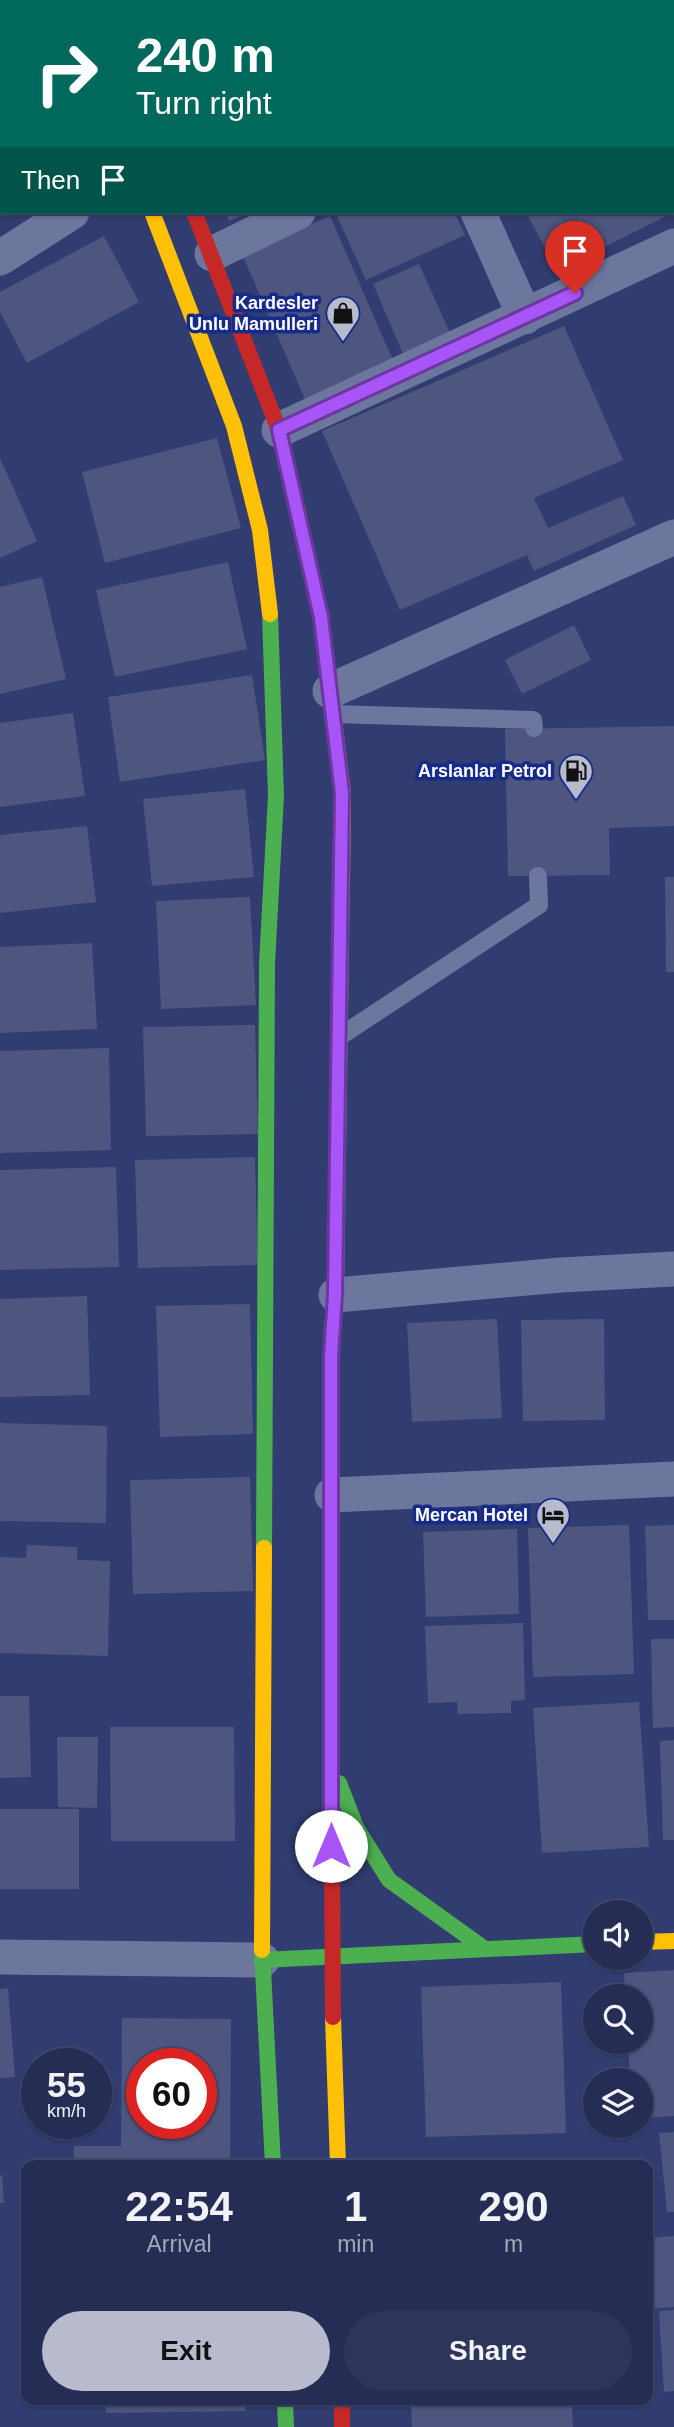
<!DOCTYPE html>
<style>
:root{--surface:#252d54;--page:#2d355a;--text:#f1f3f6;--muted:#a3a8b8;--line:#42496b;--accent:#b7bbcd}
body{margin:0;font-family:Arial,sans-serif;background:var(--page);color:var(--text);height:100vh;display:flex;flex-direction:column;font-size:26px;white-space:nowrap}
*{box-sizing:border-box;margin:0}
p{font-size:23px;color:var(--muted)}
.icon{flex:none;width:38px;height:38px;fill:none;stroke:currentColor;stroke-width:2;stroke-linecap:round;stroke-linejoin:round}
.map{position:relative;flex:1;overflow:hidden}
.sheet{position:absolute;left:21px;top:2160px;width:632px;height:245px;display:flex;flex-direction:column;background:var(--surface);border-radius:14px;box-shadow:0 2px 5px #0004,0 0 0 2px var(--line)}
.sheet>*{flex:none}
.top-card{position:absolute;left:0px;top:0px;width:676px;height:214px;box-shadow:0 2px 5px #0004,0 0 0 2px var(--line);background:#00695c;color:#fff;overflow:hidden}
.tools{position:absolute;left:583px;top:1900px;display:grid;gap:14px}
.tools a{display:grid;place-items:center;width:70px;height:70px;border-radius:50%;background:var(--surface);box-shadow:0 2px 5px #0004,0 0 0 2px var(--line);font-size:35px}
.speed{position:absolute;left:21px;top:2048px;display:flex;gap:14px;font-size:35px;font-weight:700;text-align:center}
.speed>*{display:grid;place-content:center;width:91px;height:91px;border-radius:50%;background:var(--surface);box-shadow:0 2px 5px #0004,0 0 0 2px var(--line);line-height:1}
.speed small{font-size:18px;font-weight:400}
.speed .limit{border:10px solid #d22;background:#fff;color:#111}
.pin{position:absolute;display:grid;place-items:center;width:60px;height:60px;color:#fff;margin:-72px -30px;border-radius:50% 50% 50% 0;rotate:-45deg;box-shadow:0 0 7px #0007}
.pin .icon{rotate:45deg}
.me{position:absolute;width:77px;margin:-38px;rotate:0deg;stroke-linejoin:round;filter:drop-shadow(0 0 5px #0008)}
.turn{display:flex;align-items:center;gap:24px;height:147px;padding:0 21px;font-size:32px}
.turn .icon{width:91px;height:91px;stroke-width:2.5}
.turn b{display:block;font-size:49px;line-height:60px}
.then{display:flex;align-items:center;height:66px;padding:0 21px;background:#0003;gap:14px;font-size:26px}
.eta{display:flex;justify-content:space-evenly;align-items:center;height:119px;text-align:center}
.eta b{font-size:42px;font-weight:800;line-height:49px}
.button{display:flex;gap:14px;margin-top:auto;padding:14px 21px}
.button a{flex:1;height:80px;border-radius:42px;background:var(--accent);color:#111;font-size:28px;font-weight:800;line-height:80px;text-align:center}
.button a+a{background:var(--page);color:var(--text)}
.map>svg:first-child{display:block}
</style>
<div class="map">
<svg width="674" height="2427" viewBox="0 0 674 2427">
<rect width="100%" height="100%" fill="#313c70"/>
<!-- building -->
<path fill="#4e5680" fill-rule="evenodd" d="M225,212h25l-21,9z
M341,212h113l11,23 -99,45 -30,-66z
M526,212h148l-117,59z
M330,216l65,149 -88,39 -65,-150z
M104,236l35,66 -112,61 -27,-51v-20z
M419,264l32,71 -47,21 -31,-72z
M564,326l59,134 -89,38 14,30 75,-32 13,29 -102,46 -7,-16 -127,55 -78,-179z
M217,438l24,90 -136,35 -23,-91z
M0,458l37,83 -37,17z
M228,562l19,87 -132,28 -19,-87z
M42,577l24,102 -66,15v-107z
M574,625l17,35 -69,34 -17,-34z
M252,675l13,85 -145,22 -12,-85z
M73,713l12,83 -85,11v-84z
M674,726v100l-65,2 1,47 -102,1 -3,-147z
M245,789l9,88 -102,9 -9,-87z
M87,826l9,76 -96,11v-78z
M665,877h9v95h-8z
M250,897l6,108 -95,4 -5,-108z
M92,943l5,86 -97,4v-86z
M255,1025l3,109 -112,2 -3,-109z
M109,1048l2,102 -111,3v-102z
M255,1157l3,108 -120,3 -3,-108z
M116,1167l3,100 -119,3v-100z
M87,1296l3,99 -90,2v-98z
M250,1304l3,130 -93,3 -4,-131z
M497,1319l5,99 -90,4 -5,-99z
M604,1319l1,101 -82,1 -2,-101z
M0,1423l107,3 -1,97 -106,-2z
M250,1477l3,114 -120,3 -3,-114z
M629,1525l5,149 -101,3 -5,-149z
M674,1525v95h-26l-3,-94z
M517,1529l2,85 -93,3 -3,-85z
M27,1545l50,2v13l33,1 -2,95 -108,-3v-96l26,1z
M523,1623l2,77 -14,1v12l-53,1 -1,-12 -29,1 -3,-77z
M651,1639h23v88l-21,1z
M0,1696h29l2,81 -31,1z
M639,1702l10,145 -107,6 -9,-145z
M110,1727h124l1,114h-124z
M57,1737h41l-1,71 -39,-1z
M674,1740v100h-11l-3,-99z
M0,1809h79v80h-79z
M674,1970v146l-34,2v-37h-10l-2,-39h12v-45h-15l-1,-24z
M561,1982l5,151 -140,4 -5,-150z
M8,1988l7,89 -15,1v-89z
M122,2018l109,1 -1,146h-156v-19h47zM142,2063h59v60h-59z
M674,2132v80h-7l-8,-79z
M2,2175l2,28h-4v-27z
M674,2236v71l-26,2v-71z
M674,2310v81l-10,1 -5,-81z
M105,2399h140v12l-139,2z
M411,2399h140v4l21,-1 1,25h-161z"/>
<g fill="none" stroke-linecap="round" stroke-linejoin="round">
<!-- lane -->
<path stroke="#6d769d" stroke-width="18" d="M333,714l200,6 1,8
M339,1037l200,-132 -1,-29"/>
<!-- street -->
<path stroke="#6d769d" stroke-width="35" d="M383,0l1,2
M262,2l4,-2
M478,212l47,105
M212,254l86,-42
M0,258l72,-46
M279,430l395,-184
M330,691l344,-154
M336,1295l225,-20 113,-6
M332,1495l342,-16
M0,1957l262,3"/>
<!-- fast -->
<path stroke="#4caf50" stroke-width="16" d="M101,0l1,2
M264,1548l3,-584 9,-168 -6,-182
M331,1681v-325l5,-61 6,-413
M339,1783l17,44 33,53 96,69
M262,1950l11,215
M262,1960l333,-16
M285,2399l1,28"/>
<!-- slow -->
<path stroke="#ffc107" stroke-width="16" d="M152,212l82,214 26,104 10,84
M302,534l19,83 22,176 -1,89
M640,1942l34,-1
M262,1950l2,-402
M333,2017l5,148"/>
<!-- jam -->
<path stroke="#c62828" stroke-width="16" d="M63,0l1,2
M194,212l85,218 23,104
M331,1681l2,336
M342,2399v28"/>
</g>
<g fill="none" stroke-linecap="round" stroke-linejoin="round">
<!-- route casing -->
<g stroke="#6d37a1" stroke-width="18">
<path id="route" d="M331,1846v-490l4,-61 7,-502 -21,-176 -42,-187 296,-137"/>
</g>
<!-- route -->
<use href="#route" stroke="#a855f7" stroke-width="12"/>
</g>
<!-- icons -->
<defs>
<g id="shop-pin" transform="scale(1.75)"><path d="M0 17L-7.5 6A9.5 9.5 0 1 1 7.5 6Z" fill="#b7bbcd" stroke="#172b8a"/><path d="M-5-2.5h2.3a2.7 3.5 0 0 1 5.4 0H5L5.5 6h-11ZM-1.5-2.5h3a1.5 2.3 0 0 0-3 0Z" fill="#111"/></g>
<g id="fuel-pin" transform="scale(1.75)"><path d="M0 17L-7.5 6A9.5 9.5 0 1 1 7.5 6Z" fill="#b7bbcd" stroke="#172b8a"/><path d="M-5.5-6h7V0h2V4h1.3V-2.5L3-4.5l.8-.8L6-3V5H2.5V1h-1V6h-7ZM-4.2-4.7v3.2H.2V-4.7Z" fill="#111"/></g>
<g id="hotel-pin" transform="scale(1.75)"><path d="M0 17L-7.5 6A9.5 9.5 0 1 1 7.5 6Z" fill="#b7bbcd" stroke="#172b8a"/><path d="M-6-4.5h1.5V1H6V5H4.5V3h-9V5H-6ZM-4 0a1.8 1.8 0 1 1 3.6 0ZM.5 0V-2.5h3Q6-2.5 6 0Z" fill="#111"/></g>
</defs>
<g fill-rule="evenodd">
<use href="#shop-pin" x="343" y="313"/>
<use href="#fuel-pin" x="576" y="771"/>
<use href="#hotel-pin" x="553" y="1515"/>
</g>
<g text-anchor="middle" stroke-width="7" stroke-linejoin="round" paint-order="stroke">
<!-- poi labels -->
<g font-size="18" font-weight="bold" fill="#fff" stroke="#172b8a" text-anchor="end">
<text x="318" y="309">Kardesler<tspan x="318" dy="21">Unlu Mamulleri</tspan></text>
<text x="552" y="777">Arslanlar Petrol</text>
<text x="528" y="1521">Mercan Hotel</text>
</g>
</g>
</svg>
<div class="tools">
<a><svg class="icon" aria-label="sound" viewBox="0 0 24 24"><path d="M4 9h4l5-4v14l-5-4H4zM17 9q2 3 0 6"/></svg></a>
<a><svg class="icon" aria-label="search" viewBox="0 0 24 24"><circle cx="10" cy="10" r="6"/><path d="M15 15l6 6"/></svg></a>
<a><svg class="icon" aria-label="layers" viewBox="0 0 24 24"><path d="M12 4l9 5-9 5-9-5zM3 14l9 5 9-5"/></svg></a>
</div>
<div class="speed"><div>55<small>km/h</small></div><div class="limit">60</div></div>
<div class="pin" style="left:575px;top:293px;background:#d93025"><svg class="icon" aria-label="arrive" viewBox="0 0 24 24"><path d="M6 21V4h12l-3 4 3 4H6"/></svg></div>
<svg class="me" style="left:331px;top:1846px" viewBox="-20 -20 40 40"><circle r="19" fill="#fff"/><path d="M0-13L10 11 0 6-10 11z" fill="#a855f7"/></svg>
<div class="top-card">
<div class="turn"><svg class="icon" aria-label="right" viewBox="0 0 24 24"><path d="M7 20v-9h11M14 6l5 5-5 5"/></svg><div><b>240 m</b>Turn right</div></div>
<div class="then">Then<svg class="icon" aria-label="arrive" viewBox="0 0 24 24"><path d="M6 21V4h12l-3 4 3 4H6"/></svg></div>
</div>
<section class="sheet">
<div class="eta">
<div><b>22:54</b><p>Arrival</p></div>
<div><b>1</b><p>min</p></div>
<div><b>290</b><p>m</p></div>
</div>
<div class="button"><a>Exit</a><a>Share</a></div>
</section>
</div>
